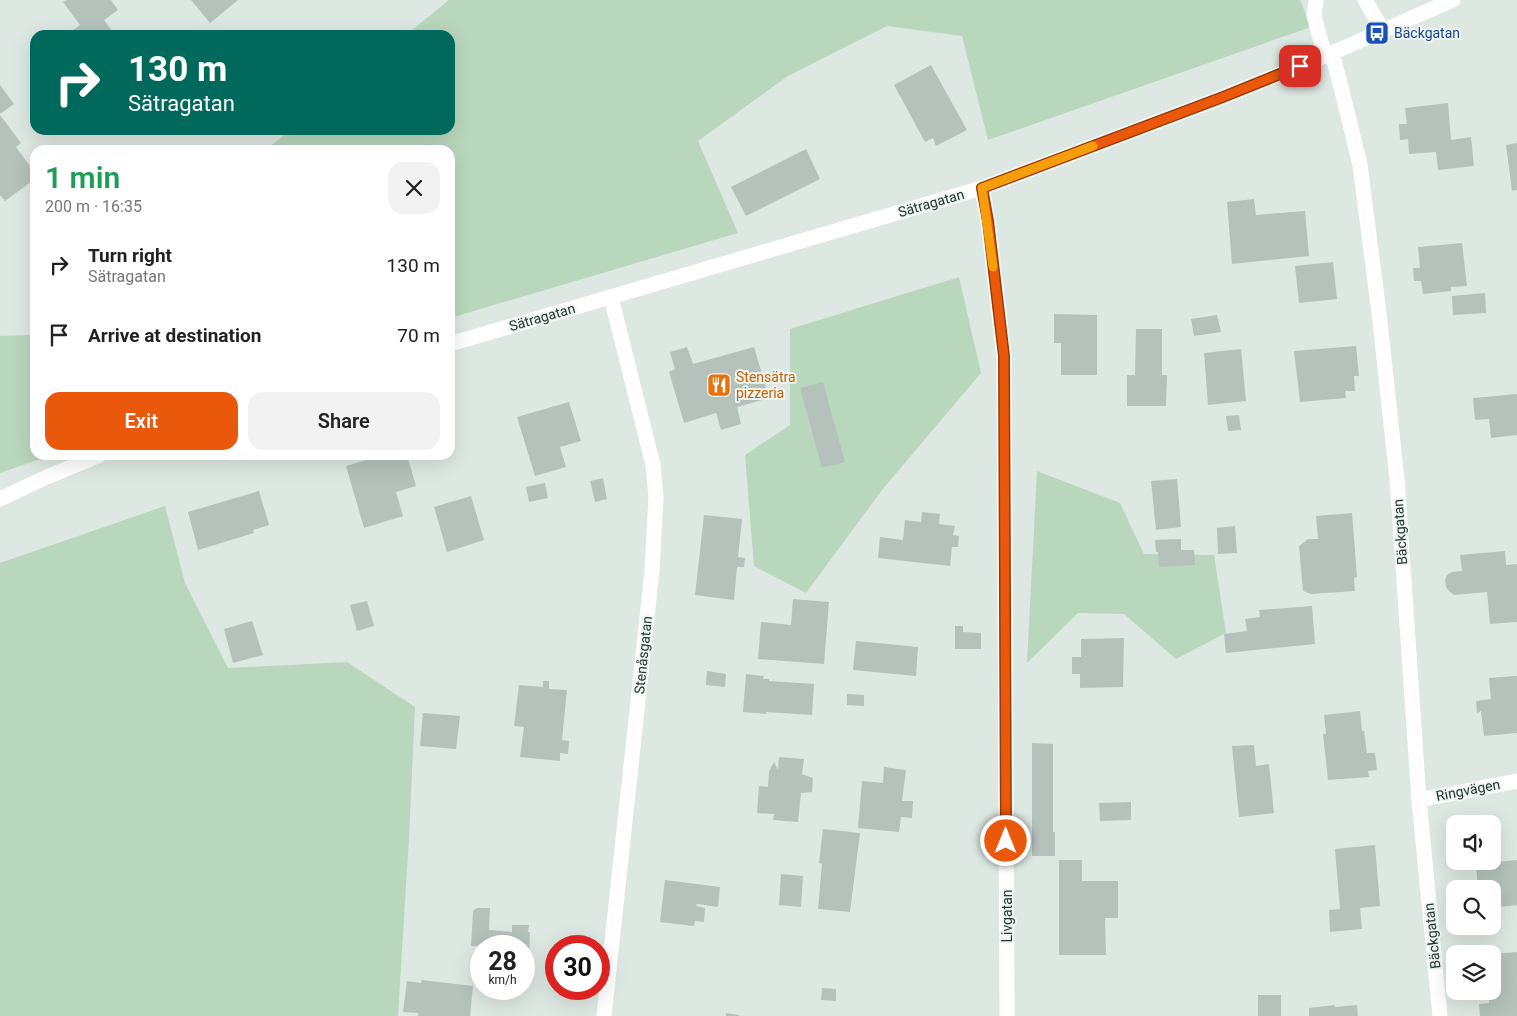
<!DOCTYPE html>
<meta charset="utf-8">
<style>
:root{--surface:#fff;--page:#f2f2f2;--text:#222;--muted:#767676;--accent:#ea580c}
body{margin:0;font-family:Roboto,sans-serif;background:var(--page);color:var(--text);height:100vh;display:flex;flex-direction:column;font-size:19px;white-space:nowrap}
*{box-sizing:border-box;margin:0}
p{font-size:16px;color:var(--muted)}
.icon{flex:none;width:28px;height:28px;fill:none;stroke:currentColor;stroke-width:2;stroke-linecap:round;stroke-linejoin:round}
.map{position:relative;flex:1;overflow:hidden}
.drawer{position:absolute;left:30px;top:145px;width:425px;height:315px;display:flex;flex-direction:column;background:var(--surface);border-radius:15px;box-shadow:0 5px 20px #0002}
.drawer>*{flex:none}
.guide{position:absolute;left:30px;top:30px;width:425px;height:105px;border-radius:15px;box-shadow:0 5px 20px #0002;background:#00695c;color:#fff;overflow:hidden}
.controls{position:absolute;left:1446px;top:815px;display:grid;gap:10px}
.controls a{display:grid;place-items:center;width:55px;height:55px;border-radius:10px;background:var(--surface);box-shadow:0 5px 20px #0002;font-size:25px}
.speed{position:absolute;left:470px;top:935px;display:flex;gap:10px;font-size:25px;font-weight:700;text-align:center}
.speed>*{display:grid;place-content:center;width:65px;height:65px;border-radius:50%;background:var(--surface);box-shadow:0 5px 20px #0002;line-height:1}
.speed small{font-size:12px;font-weight:400}
.speed .limit{border:8px solid #d22;background:#fff;color:#111}
.pin{position:absolute;display:grid;place-items:center;width:42px;height:42px;color:#fff;margin:-21px;border-radius:10px;box-shadow:0 2px 8px #0006}
.me{position:absolute;width:55px;margin:-28px;rotate:0deg;stroke-linejoin:round;filter:drop-shadow(0 0 4px #0008)}
.turn{display:flex;align-items:center;gap:18px;height:105px;padding:0 15px;font-size:22px}
.turn .icon{width:65px;height:65px;stroke-width:2.5}
.turn b{display:block;font-size:35px;line-height:42px}
.round{display:grid;place-items:center;flex:none;width:52px;height:52px;border-radius:15px;background:var(--page)}
.summary{display:flex;align-items:center;justify-content:space-between;height:85px;padding:0 15px}
h1{font-size:30px;font-weight:600;line-height:38px;color:#1e9e55}
.cta{display:flex;gap:10px;margin-top:auto;padding:10px 15px}
.cta a{flex:1;height:58px;border-radius:15px;background:var(--accent);color:#fff;font-size:20px;font-weight:600;line-height:58px;text-align:center}
.cta a+a{background:var(--page);color:var(--text)}
ul{padding:0;list-style:none}
li{display:flex;align-items:center;gap:15px;height:70px;padding:0 15px}
li div{flex:1}
li b{display:block;font-size:19px}
li em{font-style:normal}
.map>svg:first-child{display:block}
</style>
<div class="map">
<svg width="1517" height="1016" viewBox="0 0 1517 1016">
<rect width="100%" height="100%" fill="#dee8e2"/>
<!-- green -->
<path fill="#b9d7bd" d="M449,0h851l11,27 -323,113 -26,-104 -75,-10 -99,50 -90,65 40,92 -288,85v-168h-184l24,-20h160v-95h-44z
M959,277l22,96 -99,117 -76,103 -52,-27 -9,-111 45,-30v-96z
M35,335v120h17l-52,18v-137z
M1037,471l83,32 24,51 70,1 12,78 -50,26 -52,-45 -46,-1 -51,50z
M165,506l20,77 43,85 119,-6 68,45 -6,131 -11,178h-398v-453z"/>
<!-- building -->
<path fill="#b4c2bb" d="M67,0h44l7,10 -14,10 11,15h-48l13,-10 -17,-23z
M191,0h47l-28,23z
M931,65l36,65 -31,16 -3,-8 -8,4 -31,-57z
M0,85l14,19 -14,10z
M1448,103l3,37 20,-3 3,29 -36,4 -2,-18 -27,2 -1,-15 -8,1 -1,-16h8l-2,-16z
M0,115l21,28 -5,4 19,26v6l-30,22 -5,-6z
M1517,143v47l-5,1 -6,-46z
M806,149l14,30 -74,37 -15,-29z
M1254,199l2,16 49,-4 4,45 -77,8 -5,-62z
M1462,243l5,43 -16,1v4l-28,3 -2,-13h-7l-1,-13h7l-2,-21z
M1333,262l4,37 -38,4 -4,-37z
M1485,293l1,20 -33,2 -1,-19z
M1054,314l43,1v60h-36v-32h-7z
M1217,315l4,17 -27,4 -3,-17z
M1136,329h26v46h5l-1,31h-39v-31h8z
M1356,346l3,30h-5l1,15h-10l1,7 -46,4 -6,-51z
M687,347l6,17 61,-17 15,51 -32,9 4,17 -20,6 -5,-17 -32,10 -15,-51 6,-3 -5,-17z
M1241,349l5,52 -38,4 -4,-52z
M823,382l22,80 -23,6 -22,-80z
M1517,394v41l-26,3 -2,-19 -14,1 -2,-22z
M569,402l12,39 -21,6 6,20 -31,9 -18,-59z
M1239,415l2,15 -13,1 -2,-15z
M383,455h24l9,31 -20,6 7,24 -39,12 -18,-62z
M603,478l4,21 -12,3 -5,-21z
M1177,479l4,48 -25,3 -5,-49z
M545,483l3,15 -19,4 -3,-15z
M259,491l10,34 -16,5 1,3 -56,17 -10,-38z
M471,496l13,44 -37,12 -13,-45z
M922,512l18,2 -1,10 16,2 -2,9 6,1 -1,11h-6l-2,19 -72,-8 2,-21 23,3 2,-20 16,2z
M1352,513l5,64 -3,1 1,13 -44,3 -8,-3 -4,-45 9,-7h10l-2,-23z
M704,515l38,4 -4,38 7,1 -1,9h-7l-3,33 -39,-5z
M1235,526l2,27 -19,1 -1,-26z
M1181,539v11h13l1,15 -36,2 -1,-15h-2l-1,-12z
M1505,551l1,14 11,-1v58l-27,2 -3,-32 -33,3 -5,-4 -3,-4 -1,-7 2,-5 5,-3 10,-1 -2,-16z
M793,599l36,3 -5,62 -66,-5 3,-37 30,3z
M367,601l7,25 -17,5 -7,-26z
M1312,606l3,38 -89,9 -2,-19 23,-3 -2,-12 15,-2 -1,-7z
M252,621l11,34 -30,8 -9,-34z
M955,626h8v6l18,1v16h-26z
M1124,638l-1,49 -43,1v-14h-8v-17h9v-18z
M856,641l62,6 -2,29 -63,-6z
M707,671l19,3 -1,13 -19,-2z
M746,674l18,2 -1,3h6v2l45,3 -2,31 -46,-3v2l-23,-2z
M1515,676h2v57l-33,3 -3,-25 -4,2 -1,-12 15,-2 -2,-21z
M543,681h6v8l18,1 -5,50 7,1 -1,13 -8,-1v8l-40,-4 4,-30 -10,-1 5,-41 24,2z
M847,694l17,1v11l-17,-1z
M1360,711l2,20h2l3,22h8l2,17 -9,1 1,6 -41,3 -5,-46h3l-2,-19z
M423,713l37,3 -4,33 -36,-3z
M1032,743l21,1v88h2v24h-23z
M1254,745l2,21 13,-2 5,49 -35,4 -7,-71z
M779,757l25,2 -2,15 11,4 -1,14 -11,1 -3,29 -25,-2 1,-6 -17,-1 2,-27 9,1 1,-16 5,-9 4,8z
M884,767l22,3 -4,31h11l-1,17 -11,-1 -2,15 -41,-4 4,-47 21,2z
M1131,802v18l-31,1 -1,-18z
M823,829l37,4 -10,79 -32,-3 4,-45 -3,-1z
M1375,845l5,61 -20,2 2,21 -32,3 -1,-22 11,-1 -5,-60z
M1059,860h23v21h36v37h-13l1,37h-47z
M1517,860v45l-25,3v-19h-14l-2,-25z
M781,874l22,2 -2,31 -22,-2z
M665,880l55,7 -2,20 -21,-3 -1,2 9,2 -1,14 -9,-1 -1,5 -34,-4z
M477,908h13l-1,22 23,2v-7h17l-1,7h2l-2,50h-4v-36h-53l2,-35z
M1517,952v64h-37l-1,-12 10,-1 -1,-12h4v-37z
M422,980l51,6 -3,30h-52v-3l-15,-1 4,-31 14,2z
M822,988l14,1v12l-15,-1z
M1258,995h23v21h-23z
M1335,1005v2l22,-2 1,11h-49v-8z
M726,1013l13,2v1h-13z"/>
<g fill="none" stroke-linecap="round" stroke-linejoin="round">
<!-- minor -->
<path stroke="#fff" stroke-width="15" d="M1316,0l-2,16 11,40
M1365,0l18,31
M1332,53l9,34 19,78 19,148 18,166 22,321 21,216
M982,188l6,33 16,135 3,660
M450,344l532,-156 241,-91 109,-44 121,-53
M0,499l49,-23 51,-21
M1419,800l98,-19
M604,1016l48,-445 4,-74 -3,-32 -42,-168"/>
</g>
<g fill="none" stroke-linecap="round" stroke-linejoin="round">
<!-- route casing -->
<g stroke="#983908" stroke-width="12">
<path id="route" d="M1006,841l-2,-485 -16,-135 -6,-33 241,-91 77,-31"/>
</g>
<!-- route -->
<use href="#route" stroke="#ea580c" stroke-width="9"/>
<!-- slow -->
<path stroke="#f59e0b" stroke-width="9" d="M993,267l-11,-79 111,-42"/>
</g>
<!-- icons -->
<defs>
<g id="bus-square" transform="scale(1.25)"><rect x="-9" y="-9" width="18" height="18" rx="4" fill="#1a4fb4" stroke="#eef5f1"/><path d="M-5-6H5V4H4V6H2V4H-2V6H-4V4H-5ZM-3.5-4V0h7V-4ZM-3.5 1.2v1.5H-2V1.2ZM2 1.2v1.5H3.5V1.2Z" fill="#fff"/></g>
<g id="restaurant-square" transform="scale(1.25)"><rect x="-9" y="-9" width="18" height="18" rx="4" fill="#e8710a" stroke="#eef5f1"/><path d="M-5-6h1v4h1v-4h1v4h1v-4h1v5L-1.5 .5V6h-2V.5L-5-1ZM5-6V6H3V1.5H1.5Q1.5-4 5-6Z" fill="#fff"/></g>
</defs>
<g fill-rule="evenodd">
<use href="#bus-square" x="1377" y="33"/>
<use href="#restaurant-square" x="719" y="385"/>
</g>
<g text-anchor="middle" stroke-width="4" stroke-linejoin="round" paint-order="stroke">
<!-- transit labels -->
<g font-size="14" fill="#164399" stroke="#eef5f1" text-anchor="start">
<text x="1394" y="38">Bäckgatan</text>
</g>
<!-- street labels -->
<g font-size="14" fill="#22352e" stroke="#eef5f1">
<text transform="translate(931 203) rotate(-16)" y="5">Sätragatan</text>
<text transform="translate(542 317) rotate(-16)" y="5">Sätragatan</text>
<text transform="translate(1400 532) rotate(-94)" y="5">Bäckgatan</text>
<text transform="translate(643 655) rotate(-84)" y="5">Stenåsgatan</text>
<text transform="translate(1468 790) rotate(-11)" y="5">Ringvägen</text>
<text transform="translate(1007 916) rotate(-90)" y="5">Livgatan</text>
<text transform="translate(1432 936) rotate(-96)" y="5">Bäckgatan</text>
</g>
<!-- food labels -->
<g font-size="14" fill="#c56008" stroke="#eef5f1" text-anchor="start">
<text x="736" y="382">Stensätra<tspan x="736" dy="16">pizzeria</tspan></text>
</g>
</g>
</svg>
<div class="controls">
<a><svg class="icon" aria-label="sound" viewBox="0 0 24 24"><path d="M4 9h4l5-4v14l-5-4H4zM17 9q2 3 0 6"/></svg></a>
<a><svg class="icon" aria-label="search" viewBox="0 0 24 24"><circle cx="10" cy="10" r="6"/><path d="M15 15l6 6"/></svg></a>
<a><svg class="icon" aria-label="layers" viewBox="0 0 24 24"><path d="M12 4l9 5-9 5-9-5zM3 14l9 5 9-5"/></svg></a>
</div>
<div class="speed"><div>28<small>km/h</small></div><div class="limit">30</div></div>
<div class="pin" style="left:1300px;top:66px;background:#d93025"><svg class="icon" aria-label="arrive" viewBox="0 0 24 24"><path d="M6 21V4h12l-3 4 3 4H6"/></svg></div>
<svg class="me" style="left:1006px;top:841px" viewBox="-20 -20 40 40"><circle r="17" fill="#ea580c" stroke="#fff" stroke-width="3"/><path d="M0-11L8 9 0 5-8 9z" fill="#fff"/></svg>
<div class="guide">
<div class="turn"><svg class="icon" aria-label="right" viewBox="0 0 24 24"><path d="M7 20v-9h11M14 6l5 5-5 5"/></svg><div><b>130 m</b>Sätragatan</div></div>
</div>
<section class="drawer">
<div class="summary"><div><h1>1 min</h1><p>200 m · 16:35</p></div><a class="round"><svg class="icon" aria-label="close" viewBox="0 0 24 24"><path d="M6 6l12 12M18 6L6 18"/></svg></a></div>
<ul>
<li><svg class="icon" aria-label="right" viewBox="0 0 24 24"><path d="M7 20v-9h11M14 6l5 5-5 5"/></svg><div><b>Turn right</b><p>Sätragatan</p></div><em>130 m</em></li>
<li><svg class="icon" aria-label="arrive" viewBox="0 0 24 24"><path d="M6 21V4h12l-3 4 3 4H6"/></svg><div><b>Arrive at destination</b></div><em>70 m</em></li>
</ul>
<div class="cta"><a>Exit</a><a>Share</a></div>
</section>
</div>
